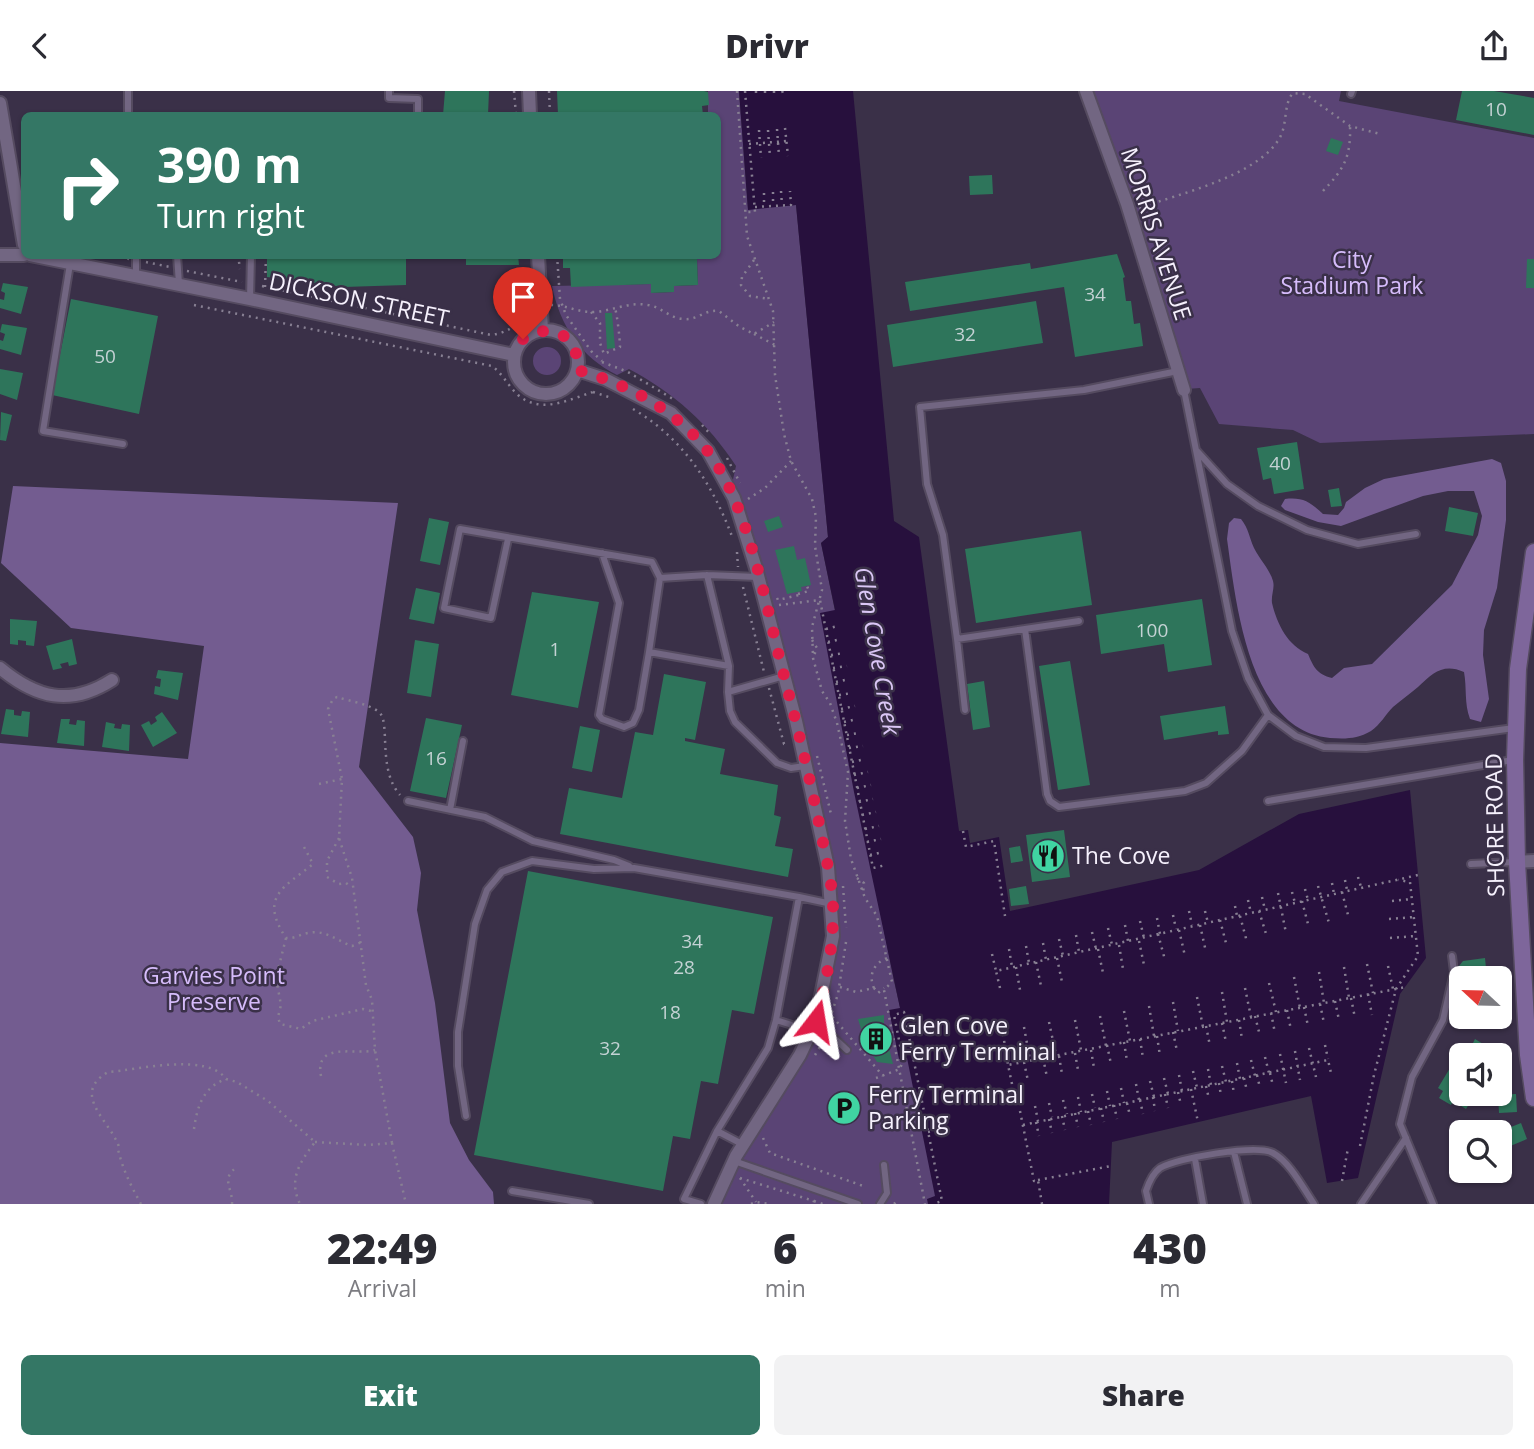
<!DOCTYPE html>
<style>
:root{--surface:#fff;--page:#f2f2f3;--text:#2b2b33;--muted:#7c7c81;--accent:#347765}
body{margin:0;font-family:"Open Sans",sans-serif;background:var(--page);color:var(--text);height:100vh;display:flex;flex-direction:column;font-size:26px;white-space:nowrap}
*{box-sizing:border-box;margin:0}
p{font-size:23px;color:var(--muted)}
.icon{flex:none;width:38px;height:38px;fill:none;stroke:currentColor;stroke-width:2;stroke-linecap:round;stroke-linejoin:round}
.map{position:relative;height:1113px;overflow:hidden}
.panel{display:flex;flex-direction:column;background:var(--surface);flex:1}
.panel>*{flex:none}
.guide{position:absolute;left:21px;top:21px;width:700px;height:147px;border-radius:10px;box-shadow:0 2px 5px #0004;background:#347765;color:#fff;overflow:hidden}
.needle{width:46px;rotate:292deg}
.controls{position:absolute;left:1449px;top:875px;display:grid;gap:14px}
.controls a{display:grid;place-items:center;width:63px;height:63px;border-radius:10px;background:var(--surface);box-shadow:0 2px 5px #0004;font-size:35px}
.pin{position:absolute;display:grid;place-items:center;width:60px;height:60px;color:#fff;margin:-72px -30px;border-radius:50% 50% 50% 0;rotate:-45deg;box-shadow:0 0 7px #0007}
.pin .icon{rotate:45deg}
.me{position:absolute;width:77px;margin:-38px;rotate:14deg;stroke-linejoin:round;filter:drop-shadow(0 0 5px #0008)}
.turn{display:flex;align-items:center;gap:24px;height:147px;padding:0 21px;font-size:32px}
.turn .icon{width:91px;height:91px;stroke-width:2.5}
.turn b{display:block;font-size:49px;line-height:60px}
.eta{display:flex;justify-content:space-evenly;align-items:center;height:119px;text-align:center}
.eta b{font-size:42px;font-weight:800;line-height:49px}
.button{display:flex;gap:14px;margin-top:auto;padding:14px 21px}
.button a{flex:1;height:80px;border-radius:10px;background:var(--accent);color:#fff;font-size:28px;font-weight:800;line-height:80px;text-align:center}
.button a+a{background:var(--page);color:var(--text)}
header{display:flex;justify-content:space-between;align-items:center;height:91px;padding:0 21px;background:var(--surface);font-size:32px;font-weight:800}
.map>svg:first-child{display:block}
</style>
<header><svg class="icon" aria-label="back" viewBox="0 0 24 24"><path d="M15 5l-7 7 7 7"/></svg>Drivr<svg class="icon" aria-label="share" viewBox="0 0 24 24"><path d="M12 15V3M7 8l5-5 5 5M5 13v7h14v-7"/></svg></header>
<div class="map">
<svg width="1534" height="1113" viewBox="0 0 1534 1113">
<rect width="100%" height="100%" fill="#3a3048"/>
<!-- green -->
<path fill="#5a4475" d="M708,0h31l9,118 48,-4 32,332 -7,6 14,68 -14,3 73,367 51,223h-231l101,-183 15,-73 -3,-81 -95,-383 4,-18c-28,-43 -62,-73 -107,-97l-12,6c-36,-18 -57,-49 -65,-89l99,-2v9l22,-1 1,-6 24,-1 -1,-26 21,-4v-140h-10z
M1083,0h258l-2,10 195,37v296l-214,9 -27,-13 -74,-6 -19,-36 -14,1z
M533 270a14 14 0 1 1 28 0a14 14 0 1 1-28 0Z"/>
<!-- forest -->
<path fill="#735c90" d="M1492,368l9,4 5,18v39l-9,68 -13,42 -1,25 6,44 -8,23 -11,-3c-6,-16 -3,-31 -6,-47 -21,-9 -31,1 -46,15 -8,7 -17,13 -25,20 -7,7 -13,18 -22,24 -14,8 -25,8 -41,7 -82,-7 -94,-136 -103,-199l2,-16 5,-5 7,1c8,10 8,18 13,29 6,12 15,20 19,33 2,7 -2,14 -1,22 5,21 16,43 36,51 6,14 9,20 24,24l12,-10 28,-4 80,-79 26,-50 4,-19 -8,-25h-26l-25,5 -82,30 -23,-4 -33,-12 -4,-4 4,-7c18,-2 25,3 38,15l15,1 6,-7 2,-6 19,-14 19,-9z
M13,395l385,17 -39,264 54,70 8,36 -4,37 18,93 15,120 19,37 24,32 1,12h-494v-461l188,16 16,-113 -133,-18 -70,-65z"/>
<!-- water -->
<path fill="#27103d" d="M739,0h114l41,430 25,16 40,294 9,-1 2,13 29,-6 11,74 189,-41 100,-56 111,-24 16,168 -26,36 -42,184 -31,5 -16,-87 -199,46 -3,62h-181l-1,-5 8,-3 -28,-138 -8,1 -10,-49 11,-2 -46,-216 -34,-179 15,-3 -14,-67 7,-6 -32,-332 -48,5z"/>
<!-- building -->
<path fill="#2e755b" d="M445,0h44l-1,24h-45z
M557,0h147l4,1 1,13 -7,1 1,9h-145z
M1462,0h32l40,7v37l-78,-15z
M1331,47l12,4 -5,13 -12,-4z
M992,84l1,19 -23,1 -1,-19z
M1117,163l8,23 -2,1 3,23h5l3,23 6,-1 3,23 -68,11 -11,-70 -154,24 -5,-29 125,-19 1,6z
M267,164h139v30l-62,2 -77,-10z
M466,164h52l1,10h-53z
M563,164h147v3l-13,1 1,26 -24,1v6l-23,1v-9l-80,3 -1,-19h-7z
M1527,168h7v29h-8z
M3,192l25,4 -7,27 -21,-6v-9l4,1 1,-7 -4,-2z
M71,208l87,17 -19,98 -87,-19z
M1036,210l7,42 -150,24 -6,-42z
M605,222h7l3,35 -8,1z
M2,233l25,4 -6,27 -21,-6v-9l3,1 2,-7 -5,-2z
M0,278l23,4 -6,27 -17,-6z
M1,321l11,3 -6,26 -6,-1z
M1297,351l7,47 -30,5 -3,-16 -8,2 -6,-32z
M1339,397l3,18 -11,1 -3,-17z
M1449,416l29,6 -5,23 -28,-5z
M779,425l4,11 -15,5 -4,-11z
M429,427l20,4 -9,43 -20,-4z
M1081,440l11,74 -116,18 -11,-74z
M794,455l3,14 8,-2 6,27 -10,2 1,4 -15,3 -12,-44z
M416,497l24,5 -6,31 -25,-5z
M532,501l67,10 -21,106 -67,-13z
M1202,508l10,66 -44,7 -4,-28 -63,10 -5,-39z
M10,528l27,2 -3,25 -8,-1v-4l-8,-1v5l-8,-1z
M72,548l5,25 -8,2 -1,-4 -8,2 2,4 -9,2 -7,-24z
M415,549l24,4 -8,53 -24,-4z
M1070,570l20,124 -32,5 -19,-124z
M158,579l25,3 -5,27 -24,-6 1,-8 5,1 1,-8 -5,-1z
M664,583l42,8 -11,58 -10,-2v3l40,8 -5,25 58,11 -4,30 7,2 -6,29 18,3 -5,28 -228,-43 9,-46 53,10 13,-66 18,3z
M984,590l6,46 -17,3 -6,-46z
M1225,615l4,28 -11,1v-4l-54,9 -4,-24z
M6,618l8,1v5l7,1 1,-5 8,1 -2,25 -27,-3z
M162,621l15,21 -24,14 -12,-22 8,-4 2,4 6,-4 -2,-4z
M426,627l36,7 -16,73 -36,-7z
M61,628h9l-1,5 7,1 1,-5 8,1 -1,25 -27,-3z
M106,631l9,2 -1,4 7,1 1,-5 8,1 -1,26 -27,-4z
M580,635l20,4 -8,42 -20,-4z
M1064,739l6,47 -38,5 -6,-47z
M1020,755l3,15 -12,2 -2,-15z
M528,780l245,46 -19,97 -22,-4 -14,74 -17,-3 -11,58 -17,-3 -10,55 -189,-36z
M1026,795l3,18 -18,2 -2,-17z
M1485,867l2,20h-27l-1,-12 4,-5z
M884,924v13l9,36 -16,-2 -5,-8 -1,2 -6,-5v-9l-7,-23z
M1475,948l13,8 -3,5 6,3h-30v39h14l-9,15 -13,-8 -2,4 -12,-7 4,-7 -5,-3 27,-45 6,4z
M1516,1003l1,18 -18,1 -1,-18z
M1521,1032l6,16 -19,8 -7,-16z"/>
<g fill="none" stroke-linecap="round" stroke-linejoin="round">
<!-- service casing -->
<g stroke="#554b60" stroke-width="10">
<path id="service" d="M128,0v24
M389,0v7l29,1v16
M1351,3l1,-3
M136,164v20
M177,164l2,29
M70,173l-27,167 80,13
M250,208l1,-44
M1184,299l48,241 16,47 20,37 28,21 28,11 42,1 148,-20
M1197,360l30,33 31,22 49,24 51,14 58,-10
M508,448l-17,79 -47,-10 16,-79 192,33 8,16
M602,462l17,50 -20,112 3,4 22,8 9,-4 6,-13 10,-58
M707,484l22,91 -1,26 2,19 5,11 42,41 14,5 14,-2
M1079,530l-122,18 -14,-104 -16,-51 -7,-77 164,-17 94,-19
M1025,538l22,165 3,7 9,6 126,-16 21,-8 36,-32 26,-36
M957,548l8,71
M729,575l-80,-14 11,-74 47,-3 51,2
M728,601l56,-16
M408,710l77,16 48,24 81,19 15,6
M1268,710l245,-41
M450,719l13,-69
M1471,773l44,-2
M799,806l33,7
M776,929l35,11
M816,930l31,29
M466,1025l-8,-50v-34l17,-108 12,-34 15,-18 30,-11 62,8 40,-1 165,29 -23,123 -8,28 -51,83 -33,68 17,5
M717,1040l25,13
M1234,1061l13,52
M1195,1068l8,45
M734,1070l124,43
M512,1100l77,13
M880,1113l7,-11 -3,-28
M1149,1113l-3,-13c3,-9 7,-18 14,-23 17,-10 96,-24 113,-15 17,9 30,35 41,51
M1361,1113l45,-66
M1433,1113l-33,-80 12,-47 31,-57 11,-48 -2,-16"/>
</g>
<!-- minor casing -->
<g stroke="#554b60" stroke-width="16">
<path id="minor" d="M529,0l1,24
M1086,0l41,113 57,186
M0,12l24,142
M0,164h24
M30,164l220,44 264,56
M538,164l4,75
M514 271a32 32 0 1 1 64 0a32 32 0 1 1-64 0Z
M577,279l28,9 66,34 37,38 26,47 22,70 40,153 32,146 5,69 -17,85 -16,34 -64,101 -22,48
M0,577c36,30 70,39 112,12
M1517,771l17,-1"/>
</g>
<!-- secondary casing -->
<g stroke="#554b60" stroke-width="19">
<path id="secondary" d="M1534,461l-16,117 -3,91 2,102 11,193 6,43"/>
</g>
<!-- path -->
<path stroke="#888093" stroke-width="2.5" stroke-dasharray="2 5" stroke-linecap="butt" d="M514,0l2,24
M549,0l1,24
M737,0l10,145 26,75 2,64 9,59 7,27 21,38 4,18 -1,29 7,44 -10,37 1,31 9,33 8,12 7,20 11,49 -3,49 6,38 14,39 12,18 15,66 -8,8 41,214
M745,0l10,121h-8
M756,0v4
M765,0v4
M774,0v3
M782,0l1,2
M785,37l3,28
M777,38l2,27
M759,39l2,28
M768,39l2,27
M749,53l38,-3
M781,100l1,14
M1323,100c21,-22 28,-34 27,-65
M773,101v14
M764,102v13
M755,116l36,-2 -1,-14
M1139,117c40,-14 118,-32 140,-69 9,-14 4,-35 14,-46l12,1 45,32 30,8
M114,164l15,4
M238,164l2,14
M557,164l3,44 6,16 25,36 11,10
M754,169l-12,17 -1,8 9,11 19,3
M146,171l24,5
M187,180l55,11
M526,183l-16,-1 1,36 16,-3
M262,195l229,49c21,-3 31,-13 36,-33
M265,196l1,-32
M194,214l298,61c11,8 16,20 26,29 23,20 52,4 75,-3
M551,214c14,0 24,6 38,7 19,1 39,-11 59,-7 13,2 22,13 35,14 14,2 22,-10 36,-8l21,16 14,7 20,-12
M591,221l9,11v20l4,11 16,-7c0,-8 -3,-33 -5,-39
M754,243l21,11
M602,271l26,10 45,27
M593,301l19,6
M633,318c51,30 80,76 100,130
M702,334l9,10
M727,367l13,25
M748,408l17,-11 26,-27
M737,461l1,15
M743,496l21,85
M798,503l11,-3 -2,-5
M777,507l1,2 21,-5 -1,-3
M779,514l41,-5 53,268 13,-3
M826,538l12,-3
M812,549l5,8 -4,10
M828,551l13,-3
M831,564l13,-2
M833,577l14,-2
M836,591l13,-3
M769,597l15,56h5
M839,604l13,-2
M841,618l14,-3
M844,631l13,-3
M847,644l12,-2
M849,657l14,-2
M817,665l14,58
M852,671l13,-3
M854,684l14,-3
M319,693l23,-5
M857,697l14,-3
M859,711l14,-3
M862,724l14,-3
M865,738l14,-3
M963,740l3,16 28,-6 11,75
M339,747l-12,23v16l12,7 7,-1 5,4
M867,751l14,-3
M304,756l9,17c-30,24 -54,33 -27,74 9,1 14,-4 22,-5 16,-4 30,8 44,13l10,-4
M870,764l13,-3
M1358,786l3,10
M857,787l7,5 -1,11
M1345,789l2,10
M1332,792l2,11
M843,795l3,42
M1318,795l11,37
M1305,798l3,11
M1292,801l3,11
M1342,801l6,23
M1278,802l8,40
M1262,806l3,13
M1248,809l3,13
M1302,810l7,27
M1392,810l20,-2
M1235,815l2,10
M1189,820l3,14
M1205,820l3,12
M1259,820l8,26
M1173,824l3,14
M1240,825l7,26
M1157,827l3,16
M1389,828l25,-2
M1220,829l7,27
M1140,830l4,17
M1125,834l3,16
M1200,834l6,27
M1108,837l4,17
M1179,839l6,26
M1092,841l4,17
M1158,843l7,26
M1076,844l3,17
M286,847l-10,40 5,27 -3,12 2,7 21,5 11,-8 51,-12 8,2
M1390,847l25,-2
M1059,848l4,17
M1139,850l5,24
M846,851l-8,52 -7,21 52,61
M1043,852l3,17
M1119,854l4,24
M1026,855l3,17
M1009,858l3,18
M1098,858l5,24
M992,863l4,17
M1057,867l5,24
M1036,871l5,24
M1367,873l6,29
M1388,875l5,23
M1016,876l4,23
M1344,876l5,31
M1319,881l5,31
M1294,886l6,31
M1269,892l7,29
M840,896l16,5 18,-4 4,5 6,-5
M874,897c-6,-13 0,-25 13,-30
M1000,897l-4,-17 422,-96
M1245,897l6,29
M1222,901l5,30
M1368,903l4,21
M1197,906l6,30
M1351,907l4,20
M1335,910l4,19
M1173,911l5,29
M1320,913l4,19
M1149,915l5,30
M1304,916l4,19
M1287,919l4,20
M1124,920l6,30
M1271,922l4,20
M1100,925l6,30
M1255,925l5,20
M1075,929l6,30
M1239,929l3,19
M1049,931l7,33
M1222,932l4,19
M1206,935l4,20
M1024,936l6,33
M1173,941l4,19
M1003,943l5,31
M1157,945l3,20
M1140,948l3,19
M1124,951l3,19
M1107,954l4,19
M1325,954l3,14
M1309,957l7,29
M1091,959l3,18
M1295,960l5,29
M1075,962l3,17
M1280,963l6,29
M815,964l9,-15
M1059,965l3,18
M1265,966l4,16
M1043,967l4,19
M1251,969l4,16
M1024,971l4,19
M1237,972l3,16
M1222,975l4,16
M1208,978l3,16
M1193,980l4,17
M1270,982l3,13
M1179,984l3,16
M1257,984l3,13
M321,985c-7,-36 37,-20 54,-26
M876,987l24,-9 3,-9 -9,-45 10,-3 38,189 -9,3
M1164,987l4,16
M1244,987l3,13
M1150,990l4,16
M1232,990l2,13
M1219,992l2,13
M1012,993l-4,-19 398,-78
M1136,993l3,16
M1206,995l3,13
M1121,997l3,15
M1191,998l7,33
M1107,1000l3,15
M1178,1001l3,13
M1092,1003l3,14
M1165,1003l3,14
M1078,1006l3,15
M1153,1006l2,14
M1063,1009l4,14
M1140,1009l3,14
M1049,1012l3,14
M1127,1012l3,13
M1114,1014l3,14
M1035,1015l3,15
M1101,1017l3,14
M1020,1020l14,70 4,-1 4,24
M1088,1020l3,14
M1075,1022l3,14
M1062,1025l3,14
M1049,1028l3,14
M1036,1031l3,14
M1023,1034l305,-65 3,13
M194,1038c3,-22 9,-42 32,-50
M928,1041l20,-4
M763,1047l7,15 96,34
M315,1051l53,3 24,-2 14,61
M392,1052l-17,-93 -3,-50 -6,-15 -14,-107 -13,-40 3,-59 -14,-70 5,-10 4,-2c12,4 32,7 42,15 12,10 -2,57 21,83
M1360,1055l14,-71 22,-86 22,-33 -8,-74 -12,-2
M740,1087l74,23 -1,3
M740,1087l16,24
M1038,1089l73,-14
M1342,1090l6,-33
M814,1110l9,3
M141,1113c-9,-16 -18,-34 -22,-51 -3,-9 2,-3 -2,-11 -11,-24 -45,-49 -9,-70 29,-2 99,-20 118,7l11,3 31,19 47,41c-15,20 -27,37 -15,62
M232,1113c1,-16 -12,-25 5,-37
M751,1113l5,-2 15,2
M894,1113l3,-3"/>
<!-- service -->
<use href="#service" stroke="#726682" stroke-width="6"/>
<!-- minor -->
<use href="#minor" stroke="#726682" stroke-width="12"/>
<!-- secondary -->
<use href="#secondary" stroke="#7e669b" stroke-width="16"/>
</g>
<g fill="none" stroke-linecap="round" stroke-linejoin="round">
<!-- route -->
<path stroke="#e11d48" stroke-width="12" stroke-dasharray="0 21.6" d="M523,248c28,-19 58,-2 54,31 50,14 96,38 129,79 42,53 59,153 76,219 14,53 27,106 38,160 5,26 12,52 13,78 1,40 -7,77 -17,115"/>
</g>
<!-- icons -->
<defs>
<g id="restaurant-disc" transform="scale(1.75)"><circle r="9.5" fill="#40d4a2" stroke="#3a3048"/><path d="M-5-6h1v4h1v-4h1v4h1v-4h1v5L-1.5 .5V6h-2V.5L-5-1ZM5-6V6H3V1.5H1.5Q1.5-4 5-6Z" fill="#111"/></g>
<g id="building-disc" transform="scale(1.75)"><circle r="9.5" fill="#40d4a2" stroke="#3a3048"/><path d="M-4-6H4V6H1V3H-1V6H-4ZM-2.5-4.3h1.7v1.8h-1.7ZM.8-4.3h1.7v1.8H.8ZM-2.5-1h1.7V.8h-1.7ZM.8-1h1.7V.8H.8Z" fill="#111"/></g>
<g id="parking-disc" transform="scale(1.75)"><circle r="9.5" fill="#40d4a2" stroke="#3a3048"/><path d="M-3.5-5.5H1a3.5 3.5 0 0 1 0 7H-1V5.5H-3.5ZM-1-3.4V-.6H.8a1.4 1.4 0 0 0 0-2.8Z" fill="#111"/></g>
</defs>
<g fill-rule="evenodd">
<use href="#restaurant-disc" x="1048" y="765"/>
<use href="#building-disc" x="876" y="948"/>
<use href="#parking-disc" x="844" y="1017"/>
</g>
<g text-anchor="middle" stroke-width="5" stroke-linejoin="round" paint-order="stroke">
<!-- number labels -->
<g font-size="19" fill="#c4d2d4">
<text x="1496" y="25">10</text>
<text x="1095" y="210">34</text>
<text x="965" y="250">32</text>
<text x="105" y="272">50</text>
<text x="1280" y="379">40</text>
<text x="1152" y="546">100</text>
<text x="555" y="565">1</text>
<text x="436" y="674">16</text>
<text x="692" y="857">34</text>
<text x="684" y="883">28</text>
<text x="670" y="928">18</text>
<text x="610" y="964">32</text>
</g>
<!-- street labels -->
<g font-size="23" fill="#f6f1fd" stroke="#3a3048">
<text transform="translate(1156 143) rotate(72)" y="8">MORRIS AVENUE</text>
<text transform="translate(359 209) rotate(12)" y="8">DICKSON STREET</text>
<text transform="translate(1495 734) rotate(-91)" y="8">SHORE ROAD</text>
</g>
<!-- park labels -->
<g font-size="23" fill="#d6bcfb" stroke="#3a3048">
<text x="1352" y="177">City<tspan x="1352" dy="26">Stadium Park</tspan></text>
<text x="214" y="893">Garvies Point<tspan x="214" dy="26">Preserve</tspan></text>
</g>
<!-- poi labels -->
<g font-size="23" fill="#f6f1fd" stroke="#3a3048" text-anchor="start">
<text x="1072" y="773">The Cove</text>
<text x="900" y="943">Glen Cove<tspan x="900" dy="26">Ferry Terminal</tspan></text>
<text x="868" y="1012">Ferry Terminal<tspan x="868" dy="26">Parking</tspan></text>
</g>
<!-- water labels -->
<g font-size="24" font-style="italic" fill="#dac6f5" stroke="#3a3048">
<text transform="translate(877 560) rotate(80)" y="8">Glen Cove Creek</text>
</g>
</g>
</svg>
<div class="controls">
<a><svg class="needle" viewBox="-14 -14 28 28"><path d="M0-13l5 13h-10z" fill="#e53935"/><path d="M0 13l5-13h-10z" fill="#7c7c81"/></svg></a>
<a><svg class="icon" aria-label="sound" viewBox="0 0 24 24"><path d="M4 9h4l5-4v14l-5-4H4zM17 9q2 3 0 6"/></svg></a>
<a><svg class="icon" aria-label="search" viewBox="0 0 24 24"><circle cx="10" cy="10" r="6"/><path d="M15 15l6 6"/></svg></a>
</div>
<div class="pin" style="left:523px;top:248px;background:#d93025"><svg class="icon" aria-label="arrive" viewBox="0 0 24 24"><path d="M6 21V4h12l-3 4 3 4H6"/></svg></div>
<svg class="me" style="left:816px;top:930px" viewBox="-20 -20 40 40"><path d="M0-17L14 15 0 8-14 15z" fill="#e11d48" stroke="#fff" stroke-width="4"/></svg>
<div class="guide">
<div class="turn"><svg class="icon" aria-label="right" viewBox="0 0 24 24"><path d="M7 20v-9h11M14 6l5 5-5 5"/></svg><div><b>390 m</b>Turn right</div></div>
</div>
</div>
<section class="panel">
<div class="eta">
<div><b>22:49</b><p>Arrival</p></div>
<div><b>6</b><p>min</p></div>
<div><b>430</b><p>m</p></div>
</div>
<div class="button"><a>Exit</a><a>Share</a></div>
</section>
